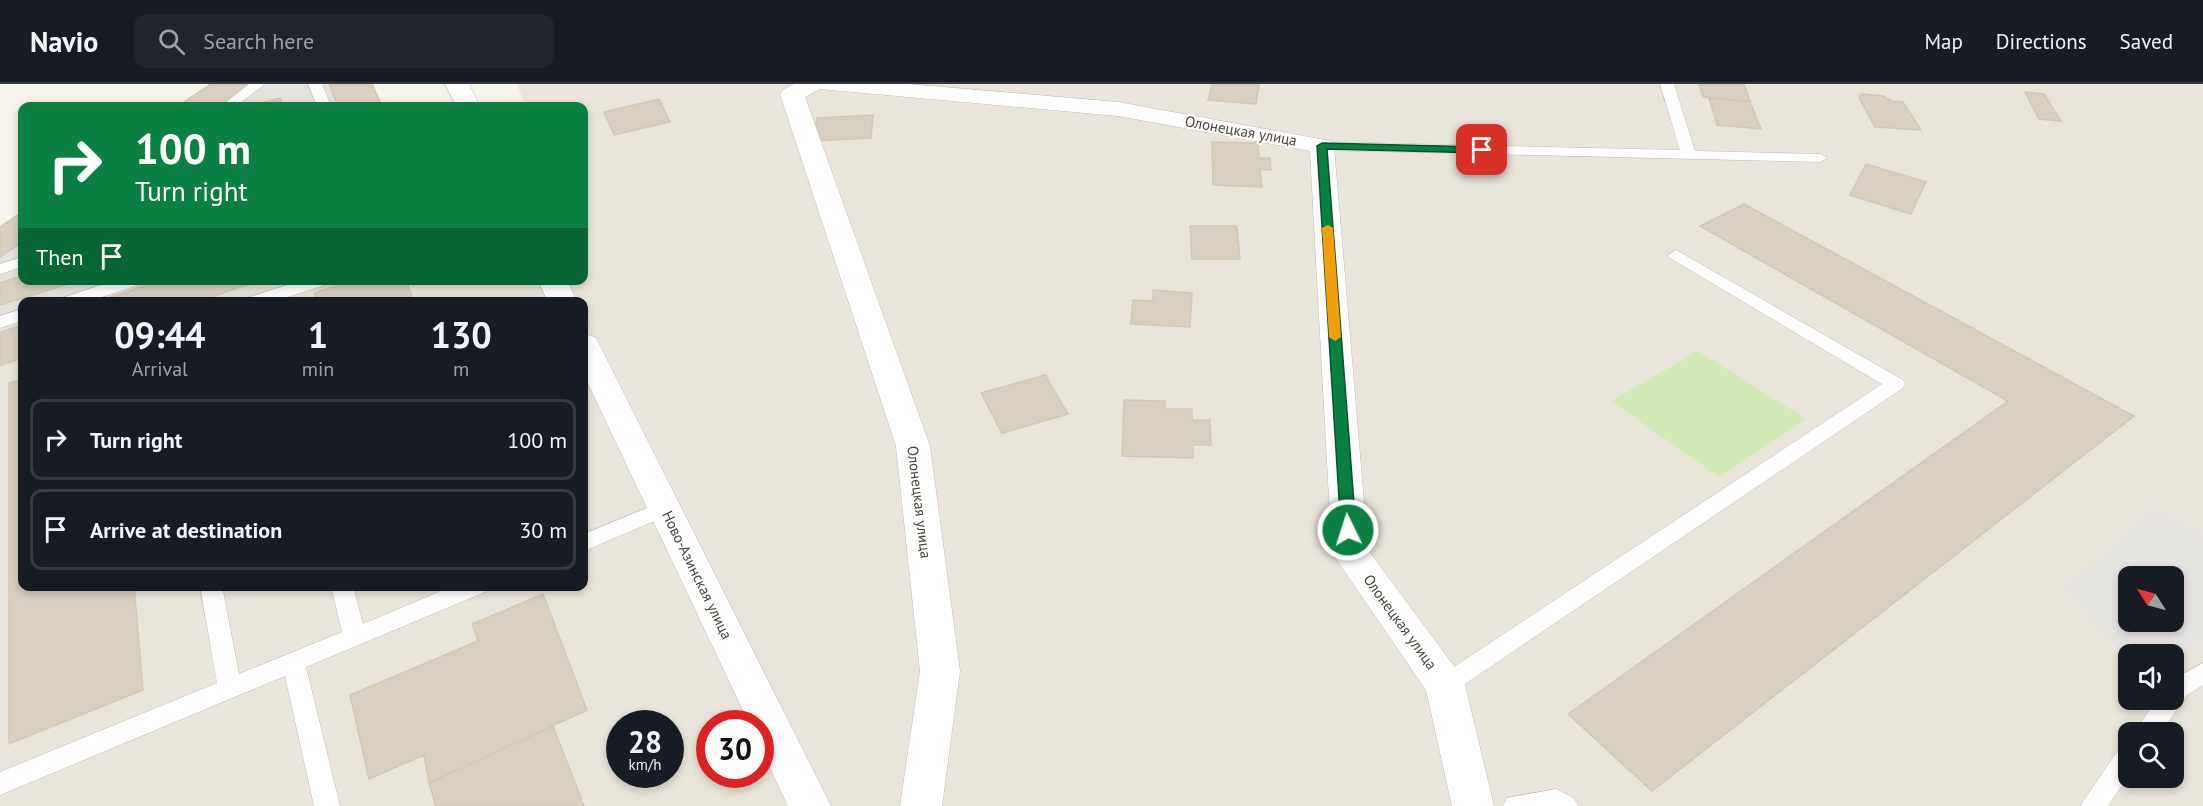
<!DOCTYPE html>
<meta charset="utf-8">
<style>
:root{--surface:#171b24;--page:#20242c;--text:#f1f3f6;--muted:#9ea1a6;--line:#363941}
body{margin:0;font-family:"PT Sans",sans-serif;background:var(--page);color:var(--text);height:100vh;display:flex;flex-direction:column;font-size:22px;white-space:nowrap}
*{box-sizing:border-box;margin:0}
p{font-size:20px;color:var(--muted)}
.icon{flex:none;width:33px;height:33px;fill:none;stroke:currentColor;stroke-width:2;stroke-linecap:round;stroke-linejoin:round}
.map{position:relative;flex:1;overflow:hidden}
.drawer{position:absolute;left:18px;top:213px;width:570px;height:294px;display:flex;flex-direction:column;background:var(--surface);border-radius:12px;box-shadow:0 3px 9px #0003}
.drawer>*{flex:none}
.hud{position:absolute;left:18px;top:18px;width:570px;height:183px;border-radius:12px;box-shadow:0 3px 9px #0003;background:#0b8043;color:#fff;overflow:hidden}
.needle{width:39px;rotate:306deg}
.tools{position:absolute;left:2118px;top:482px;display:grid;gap:12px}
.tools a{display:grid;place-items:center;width:66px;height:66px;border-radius:12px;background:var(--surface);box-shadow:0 3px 9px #0003;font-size:30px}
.speed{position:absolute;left:606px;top:626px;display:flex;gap:12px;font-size:30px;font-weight:700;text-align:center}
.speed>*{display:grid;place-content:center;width:78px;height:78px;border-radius:50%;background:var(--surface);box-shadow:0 3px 9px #0003;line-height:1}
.speed small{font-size:15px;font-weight:400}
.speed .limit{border:9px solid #d22;background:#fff;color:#111}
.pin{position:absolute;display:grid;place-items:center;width:51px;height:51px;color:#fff;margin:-26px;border-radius:12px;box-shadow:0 3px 9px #0006}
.me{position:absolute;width:66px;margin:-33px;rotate:356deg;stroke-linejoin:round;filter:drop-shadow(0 0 4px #0008)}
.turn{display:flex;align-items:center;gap:21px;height:126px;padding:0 18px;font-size:27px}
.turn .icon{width:78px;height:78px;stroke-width:2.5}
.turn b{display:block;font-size:42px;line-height:51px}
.then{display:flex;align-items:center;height:57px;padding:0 18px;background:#0003;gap:12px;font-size:22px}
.eta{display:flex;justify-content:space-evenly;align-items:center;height:102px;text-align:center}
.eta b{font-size:36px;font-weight:800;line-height:42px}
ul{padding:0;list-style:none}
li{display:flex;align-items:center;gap:18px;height:81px;margin:0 12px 9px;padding:0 6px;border:3px solid var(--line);border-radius:12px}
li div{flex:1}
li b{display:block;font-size:22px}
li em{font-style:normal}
header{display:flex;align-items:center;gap:36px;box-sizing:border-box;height:84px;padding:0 30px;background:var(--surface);border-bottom:2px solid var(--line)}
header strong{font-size:28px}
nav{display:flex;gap:33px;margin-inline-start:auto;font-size:21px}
.search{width:420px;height:54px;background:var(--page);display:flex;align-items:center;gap:15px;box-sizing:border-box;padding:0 21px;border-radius:12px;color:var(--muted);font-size:22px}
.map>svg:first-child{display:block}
</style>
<header>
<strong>Navio</strong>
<div class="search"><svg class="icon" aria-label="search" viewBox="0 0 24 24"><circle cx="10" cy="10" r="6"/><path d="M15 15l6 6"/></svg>Search here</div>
<nav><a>Map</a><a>Directions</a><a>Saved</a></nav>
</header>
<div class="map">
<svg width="2203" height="722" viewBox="0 0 2203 722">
<rect width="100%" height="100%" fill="#f6f3ec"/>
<!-- residential -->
<path fill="#eae5da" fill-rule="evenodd" d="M517,0h1686v722h-2203v-440l22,-8v228h562v-284l-387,-1 64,-20 323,-1v-174h-59zM2128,492h46v45h-46zM2128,570h46v45h-46zM620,639h50v51h-50zM710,639h50v51h-50zM2128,648h46v45h-46z"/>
<!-- industrial -->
<path fill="#e6e2dd" d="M211,0h161l10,22h-204z
M22,128v68l239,1 -64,20 -175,1v56l-22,8v-139z"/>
<!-- green -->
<path fill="#d2eab5" d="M1698,267l108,68 -87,58 -108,-76z"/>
<!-- parking -->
<path fill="#e5e3e0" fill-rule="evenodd" d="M2156,424l47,26v103l-29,29v-12h-46v5l-65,-70zM2128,492h46v45h-46z"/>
<!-- building -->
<path fill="#d8cfc1" stroke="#d3c7b4" stroke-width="1.5" d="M211,0h40l-33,22h-40z
M329,0h43l10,22h-44z
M1212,0h47l-3,20 -48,-4z
M1699,0h45l6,17 -47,-4z
M2025,8l19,2 17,27 -22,-2z
M1862,10l21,2 9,5 11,1 18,28 -46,-3 -16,-29z
M280,14l4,8h-34z
M1709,14l41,4 11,27 -44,-4z
M659,15l11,23 -56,13 -10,-23z
M873,31l-2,23 -58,3 4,-23z
M1212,58l46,1 1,15h11l1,12 -11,-1 2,18 -49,-2z
M1866,80l60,18 -15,32 -61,-19z
M1744,120l390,212 -482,375 -84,-77 440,-313 -308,-175z
M22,128v30l-22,15v-30z
M1190,142h47l3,33h-48z
M22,192v4h60l-82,25v-22z
M162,196h99l-64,22h-101z
M355,196h51l8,22h-98l-2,-9z
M1153,206l39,3 -2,34 -59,-3 2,-24 20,1z
M22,241v33l-22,8v-34z
M1045,291l23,39 -66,19 -21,-40z
M22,295v207h112l9,104 -134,54v-361z
M1124,316l41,1v8h27v11h18l1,25h-18v13l-71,-2z
M543,510l44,116 -158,73 -5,-28 -55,24 -19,-84 128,-54 -6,-17z
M553,642l31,80h-148l-7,-23z"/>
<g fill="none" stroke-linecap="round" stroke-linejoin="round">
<!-- lane casing -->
<g stroke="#c2bbae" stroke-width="1">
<path id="lane" d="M249,0h16l-29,22h-15z
M308,0h14l9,22h-14z
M1660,0h14l21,67 125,3 7,4 -7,4 -498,-12 -7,-4 7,-4 358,8z
M1676,166l227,130 2,4 -2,4 -450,304 -8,3 -8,-3 -4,-7 4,-7 445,-294 -212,-126 -2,-3z
M22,173v10l-22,7v-10z
M116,196h27l-2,4 -54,18h-27l2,-4z
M303,196h27l-2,4 -56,18h-27l2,-4z
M22,225v12l-22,7v-12z
M664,417l7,3 3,5 -3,5 -87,37v-17z
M200,502h22l17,88 103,-42 -11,-46h22l10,38 90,-38h35l-3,6 -179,75 34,139h-26l-29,-130 -285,119v-23l217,-89z
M2203,579v22l-16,10 -26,37h-26l22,-33h17v-20z
M2128,662v30l-20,30h-28l39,-57z
M1556,705l18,9 4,8h-75l4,-8z"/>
</g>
<!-- street casing -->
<g stroke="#c2bbae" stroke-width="1">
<path id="street" d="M445,0h24l11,22h-24z
M794,0h115l209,18 213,39 3,5 34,404 91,123 6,12 29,121h-42l-26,-116 -94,-137 -22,-402 -192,-35 -298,-27 -15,8 125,349 30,225 -18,135h-42l20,-135 -24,-225 -116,-352 4,-5z
M538,196h29l10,22h-29z
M584,250l11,3 4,7 232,462h-43l-28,-59v-24h-11l-165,-348z"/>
</g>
<!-- lane -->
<use href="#lane" fill="#fff" fill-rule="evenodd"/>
<!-- street -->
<use href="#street" fill="#fff" fill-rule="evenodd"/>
</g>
<!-- route -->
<path fill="#0b8043" stroke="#07532c" stroke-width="1.5" d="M1322,59l160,4 6,3 -6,3 -155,-4 29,381 -3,4h-10l-2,-4 -24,-384z"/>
<!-- slow -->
<path fill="#f59e0b" d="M1328,141l5,3 8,109 -6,4 -6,-4 -7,-109z"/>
<g text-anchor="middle" stroke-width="4.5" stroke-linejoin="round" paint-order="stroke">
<!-- street labels -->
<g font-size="15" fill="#4b4439" stroke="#fff">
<text transform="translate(1241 47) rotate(10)" y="5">Олонецкая улица</text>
<text transform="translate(919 418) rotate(83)" y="5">Олонецкая улица</text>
<text transform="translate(697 491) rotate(64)" y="5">Ново-Азинская улица</text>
<text transform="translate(1400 538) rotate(54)" y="5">Олонецкая улица</text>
</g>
</g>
</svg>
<div class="tools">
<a><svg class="needle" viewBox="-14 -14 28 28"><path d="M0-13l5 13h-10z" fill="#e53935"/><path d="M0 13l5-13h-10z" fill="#9ea1a6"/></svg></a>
<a><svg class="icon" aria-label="sound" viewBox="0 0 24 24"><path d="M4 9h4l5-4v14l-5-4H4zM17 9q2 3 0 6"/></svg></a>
<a><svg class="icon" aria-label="search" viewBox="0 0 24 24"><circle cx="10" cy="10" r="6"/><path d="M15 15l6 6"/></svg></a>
</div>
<div class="speed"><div>28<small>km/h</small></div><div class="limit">30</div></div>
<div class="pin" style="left:1482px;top:66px;background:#d93025"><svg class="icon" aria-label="arrive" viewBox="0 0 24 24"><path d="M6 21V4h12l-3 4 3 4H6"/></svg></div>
<svg class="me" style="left:1348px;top:446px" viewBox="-20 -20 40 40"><circle r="17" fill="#0b8043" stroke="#fff" stroke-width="3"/><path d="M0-11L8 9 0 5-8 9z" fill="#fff"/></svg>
<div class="hud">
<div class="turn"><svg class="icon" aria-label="right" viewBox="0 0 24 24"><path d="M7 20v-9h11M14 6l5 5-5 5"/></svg><div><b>100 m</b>Turn right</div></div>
<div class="then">Then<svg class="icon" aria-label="arrive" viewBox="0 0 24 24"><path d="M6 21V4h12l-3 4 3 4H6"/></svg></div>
</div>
<section class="drawer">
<div class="eta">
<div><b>09:44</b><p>Arrival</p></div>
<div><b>1</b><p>min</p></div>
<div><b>130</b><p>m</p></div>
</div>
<ul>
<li><svg class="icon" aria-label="right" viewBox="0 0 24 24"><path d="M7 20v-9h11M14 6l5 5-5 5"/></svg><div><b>Turn right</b></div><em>100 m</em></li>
<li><svg class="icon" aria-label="arrive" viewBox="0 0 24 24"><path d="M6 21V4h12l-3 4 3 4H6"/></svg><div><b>Arrive at destination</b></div><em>30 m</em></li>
</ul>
</section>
</div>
